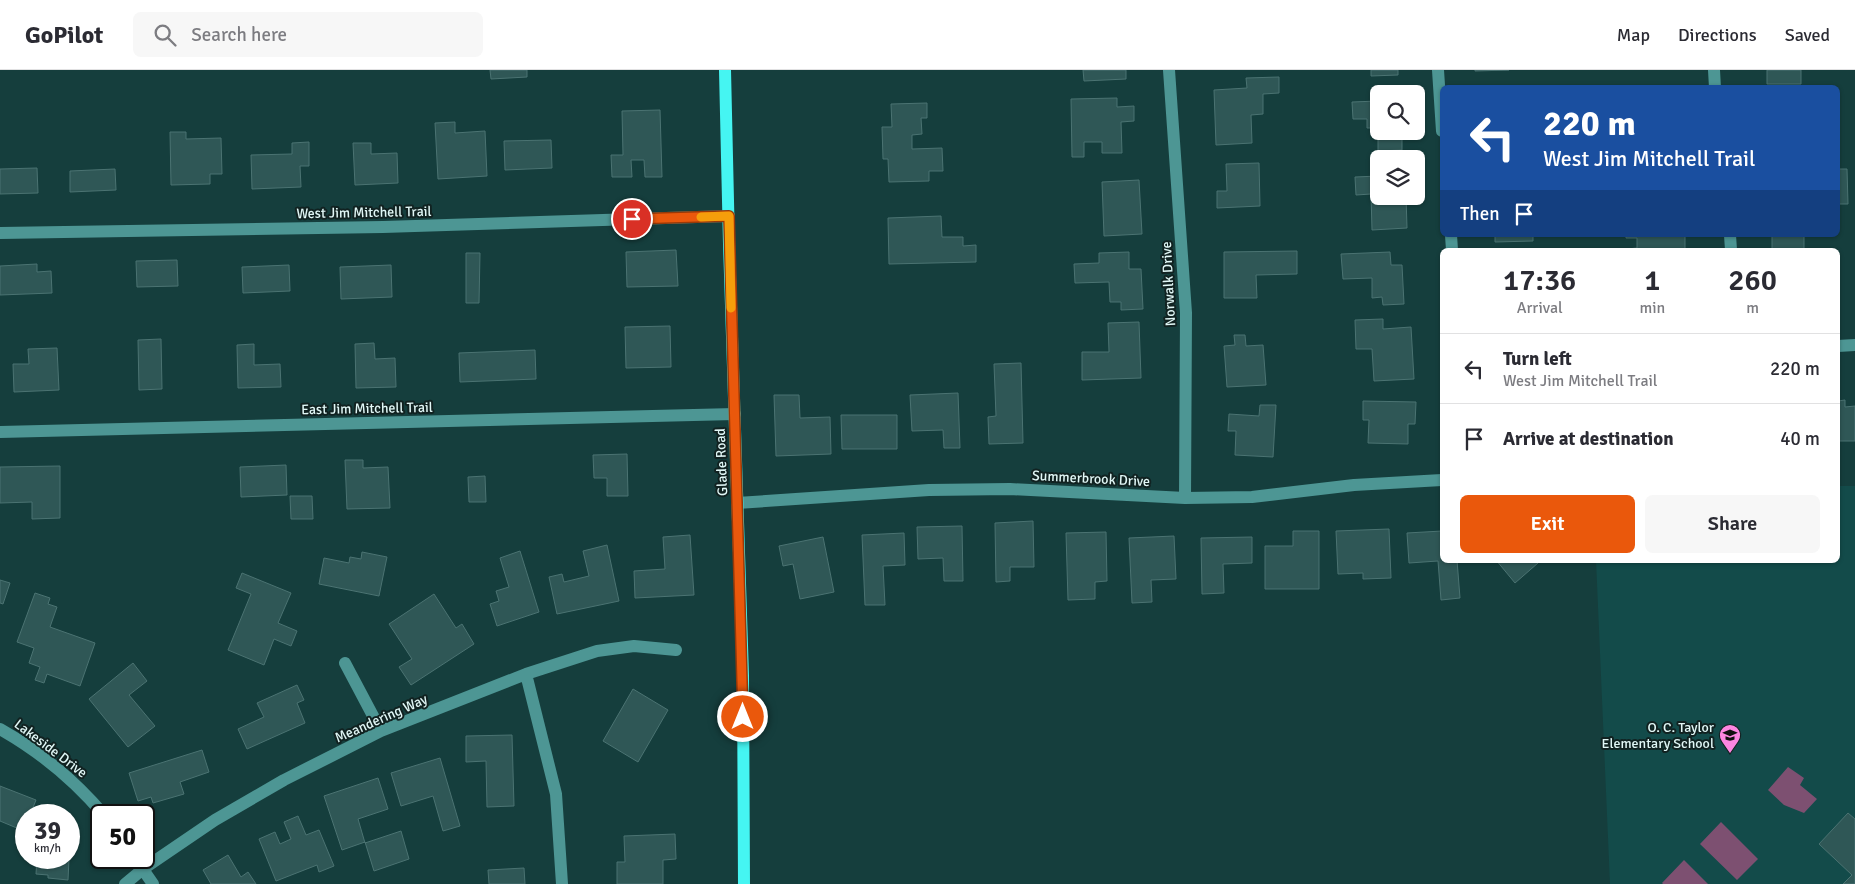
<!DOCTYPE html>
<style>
:root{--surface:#fff;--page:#f7f7f7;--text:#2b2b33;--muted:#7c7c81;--line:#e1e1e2;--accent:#ea580c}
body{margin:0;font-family:Signika,sans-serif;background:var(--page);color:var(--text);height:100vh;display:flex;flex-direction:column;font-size:19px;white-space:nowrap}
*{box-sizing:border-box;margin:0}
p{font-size:16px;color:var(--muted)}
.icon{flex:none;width:28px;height:28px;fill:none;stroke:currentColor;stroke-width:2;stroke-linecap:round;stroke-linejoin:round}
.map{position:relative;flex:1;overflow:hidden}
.side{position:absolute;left:1440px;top:178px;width:400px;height:315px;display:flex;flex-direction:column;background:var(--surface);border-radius:8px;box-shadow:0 1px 4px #0004}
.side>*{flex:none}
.guide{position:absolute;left:1440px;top:15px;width:400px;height:152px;border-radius:8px;box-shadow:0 1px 4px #0004;background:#1a4fa0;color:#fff;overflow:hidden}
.controls{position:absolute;left:1370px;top:15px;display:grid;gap:10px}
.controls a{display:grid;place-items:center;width:55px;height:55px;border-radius:8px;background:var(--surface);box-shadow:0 1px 4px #0004;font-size:25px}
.speed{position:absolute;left:15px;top:734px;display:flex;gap:10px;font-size:25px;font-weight:700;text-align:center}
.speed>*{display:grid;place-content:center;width:65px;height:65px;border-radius:50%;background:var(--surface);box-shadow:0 1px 4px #0004;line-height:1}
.speed small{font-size:12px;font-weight:400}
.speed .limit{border:2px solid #111;border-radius:8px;background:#fff;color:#111}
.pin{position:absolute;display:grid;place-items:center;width:42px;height:42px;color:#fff;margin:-21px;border:2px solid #fff;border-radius:50%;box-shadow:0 1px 5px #0007}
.me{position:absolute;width:55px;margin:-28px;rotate:0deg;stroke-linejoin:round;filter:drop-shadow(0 0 4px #0008)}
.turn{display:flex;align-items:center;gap:18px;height:105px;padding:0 20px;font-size:22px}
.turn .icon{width:65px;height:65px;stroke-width:2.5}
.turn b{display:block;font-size:35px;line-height:42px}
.then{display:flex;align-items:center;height:48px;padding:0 20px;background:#0003;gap:10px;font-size:19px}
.eta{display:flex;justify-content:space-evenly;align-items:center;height:85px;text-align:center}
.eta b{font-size:30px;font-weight:600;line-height:35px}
.cta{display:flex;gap:10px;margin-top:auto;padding:10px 20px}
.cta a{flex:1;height:58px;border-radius:8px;background:var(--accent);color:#fff;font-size:20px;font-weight:600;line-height:58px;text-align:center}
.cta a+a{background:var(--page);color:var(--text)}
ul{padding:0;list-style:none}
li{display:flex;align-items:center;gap:15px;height:70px;padding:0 20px;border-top:1px solid var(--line)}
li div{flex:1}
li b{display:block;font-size:19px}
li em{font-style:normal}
header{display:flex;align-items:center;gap:30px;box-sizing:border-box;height:70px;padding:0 25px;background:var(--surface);border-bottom:1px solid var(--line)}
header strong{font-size:24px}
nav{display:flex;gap:28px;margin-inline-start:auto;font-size:18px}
.search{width:350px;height:45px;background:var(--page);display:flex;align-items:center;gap:12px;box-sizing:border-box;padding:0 18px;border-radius:8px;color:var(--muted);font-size:19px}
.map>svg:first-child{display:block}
</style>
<header>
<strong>GoPilot</strong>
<div class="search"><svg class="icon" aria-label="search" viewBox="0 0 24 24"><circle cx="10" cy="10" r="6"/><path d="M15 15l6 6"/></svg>Search here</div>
<nav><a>Map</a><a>Directions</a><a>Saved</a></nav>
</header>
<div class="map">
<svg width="1855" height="814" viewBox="0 0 1855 814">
<rect width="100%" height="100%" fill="#153e3d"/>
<!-- built -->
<path fill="#134b4a" d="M1838,416h17v398h-245l-14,-324h242z"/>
<!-- green -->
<path fill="#7d5071" d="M1788,697l16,11 -4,7 17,14 -13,14 -20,-8 -16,-15z
M1721,752l37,37 -21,21 -37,-36z
M1684,790l24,24h-45l-1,-1z"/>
<!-- building -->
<path fill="#2f5756" stroke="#4b7372" d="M490,0h37v7l-36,2z
M1083,0h43v9l-42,2z
M1371,0h27v5l-27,1z
M1475,0h34l-34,1z
M1767,0h34v14h-34z
M1279,7v16l-16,1v20l-12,1 1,28 -36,2 -2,-55 33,-2 -1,-10z
M1378,20h23v4h-22v37h23v19l-24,1v-23h-11v-9h-14l-1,-17 26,-1z
M1117,28v9l17,-1v15l-13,1 1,31h-20v-11h-18v15h-12l-1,-58z
M927,33v15h-6l1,16 -10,1v14l30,-1 1,23h-14v10l-40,1 -1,-23h-5l-1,-32h10l-1,-23z
M660,40l2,67h-17l-1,-17h-13l1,17h-20l-1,-22h12l-1,-44z
M455,52v11l30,-2 2,45 -49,3 -3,-56z
M170,62h16v7l35,-1 1,36h-12v10l-39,1z
M551,70l1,28 -47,2 -1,-29z
M309,72v24h-9l1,21 -49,2 -1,-34 41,-1v-11z
M353,73h18v11l26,-1 1,30 -43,2z
M1259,93l1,43 -43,2v-17h10l-1,-27z
M37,98l1,25 -38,1v-25z
M115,99l1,21 -46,2v-21z
M1838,99h9l1,35h-10z
M1379,106v20h27l1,32 -35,2 -1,-36 -15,1 -1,-18z
M1139,110l3,54 -38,2 -2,-54z
M941,146l1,21h21v9l13,-1v17l-87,2 -1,-46z
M1495,165h38v6l-38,1z
M1626,165h59v15h-58v-1l10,-1v-10h-11z
M1772,165h32v15h-32z
M676,180l2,36 -51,1 -1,-35z
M1297,181v23l-41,1 1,23h-33v-46z
M1129,182v17h12l2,40 -22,1v-8h-11l-1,-20 -34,1 -1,-19 25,-1v-10z
M1390,182l1,13h11l2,39 -21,1 -1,-8 -10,1v-20l-29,1 -2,-25z
M466,183h14l-1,50h-13z
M177,190l1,26 -41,1 -1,-26z
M37,194v8l14,-1 1,22 -52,2v-29z
M289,195l1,26 -47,2 -1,-26z
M391,195l1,32 -51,2 -1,-32z
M1383,249v10l28,-2 3,52 -40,2 -2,-32h-16l-1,-29z
M1139,252l2,56 -59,2v-28h27l-1,-29z
M670,256l1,41 -45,1 -1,-41z
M1234,265h11l1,11 17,-1 3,40 -39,2 -3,-41 11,-1z
M161,269l1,50 -23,1 -1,-50z
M374,273l1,16 20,-1 1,29 -40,1 -1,-44z
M254,274v21l26,-1 1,23 -43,1 -1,-43z
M57,278l2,42 -45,2 -1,-28h16l-1,-15z
M535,280l1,29 -76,3 -1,-29z
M1021,293l2,80 -34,1 -1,-27 8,-1 -2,-52z
M958,323l2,55h-16l-1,-18 -31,1 -2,-36z
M774,325h25l1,23 30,-1 1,37 -55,2z
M1845,330v7l10,-1v35h-17v-40z
M1363,331l53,1 -1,22h-7v20l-40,-1 1,-23h-6z
M1260,335h16l-3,52 -38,-2 1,-24h-8l1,-17 30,2z
M841,345h56v34h-55z
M627,384l1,42h-21v-18h-13l-1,-23z
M345,390h18v8l25,-1 2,41 -43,1z
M286,395l1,30 -46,2 -1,-30z
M60,396v52l-28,1v-17l-32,1v-36z
M485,406l1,26h-17l-1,-25z
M290,426h22l1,23h-22z
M1033,451l1,46h-24v14l-14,1 -1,-59z
M962,456l1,55h-19l-1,-23 -25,1 -1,-32z
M1389,459l2,49 -28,1v-6l-25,1 -2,-43z
M1293,461h26v58h-54v-43h28z
M1442,461v29h15l3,38 -19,2 -3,-39 -29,2 -2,-30z
M1106,462l1,49 -12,1v17l-27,1 -2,-67z
M904,463l1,32 -22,1 2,39h-20l-3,-70z
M690,465l4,60 -59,3 -1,-27 31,-2 -2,-32z
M1174,466l2,43 -25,1 1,22 -20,1 -3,-65z
M823,467l11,55 -34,7 -7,-35 -10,2 -4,-20z
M1252,467v26l-29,1 1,29 -22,1 -1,-56z
M607,475l12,56 -62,13 -8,-37 13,-3 2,8 25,-6 -6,-25z
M520,481l19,61 -42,14 -7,-22 9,-3 -3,-10 13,-4 -9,-29z
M362,482l25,5 -8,39 -60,-12 5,-26 25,5 1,-6 11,2z
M1496,490h40l2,3 -23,20z
M242,503l49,20 -13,30 19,8 -6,15 -17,-7 -10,26 -36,-15 23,-56 -15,-6z
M0,510l10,3 -7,21 -3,-1z
M35,523l15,5 -2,6 9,3 -7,20 45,16 -15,43 -33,-12 -3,9 -9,-3 5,-13 -11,-4 5,-15 -17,-6z
M434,524l22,34 6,-4 12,20 -63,41 -12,-18 13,-8 -23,-35z
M133,593l14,18 -18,14 26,31 -27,21 -39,-48z
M297,615l7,15 -7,3 8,20 -58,26 -9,-20 26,-12 -7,-14z
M633,619l35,21 -30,52 -35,-21z
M512,665l2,71 -27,1 -1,-46 -20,1v-26z
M202,680l7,22 -29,10 4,12 -31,9 -2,-6 -13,4 -9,-28z
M440,688l20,68 -17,5 -10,-35 -32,10 -10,-33z
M378,708l10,31 -30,10 7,24 36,-12 8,28 -35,12 -9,-29 -23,8 -18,-54z
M0,716l36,14 -6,15h-4v10l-2,6 -24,-10z
M1848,743l7,6v65h-12l9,-9 -33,-31z
M298,746l8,19 13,-5 15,36 -15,6 -2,-7 -41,16 -17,-42 16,-7 5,12 11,-5 -7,-17z
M675,764l1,25 -13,1v24h-46v-22h8l-1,-26z
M69,768h1l-2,42 -20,-2v-3l-12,-1 1,-16h32z
M228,785l13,22 7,-5 8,12h-45l-8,-14z
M524,798l1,16h-36l-1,-14z"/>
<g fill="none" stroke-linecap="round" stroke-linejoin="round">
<!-- minor -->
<path stroke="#4d9694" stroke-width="12" d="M1169,0l17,243 -1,185
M1438,0l4,61
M1714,0l1,18
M0,163l383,-6 346,-11
M1451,165l1,15
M1730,165l1,15
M1838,276l17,-1
M0,362l735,-18
M737,433l192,-13 81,-1 175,9 67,-1 102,-12 88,-5
M345,593l36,68
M526,604l30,120 6,90
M0,659c39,22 75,52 104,86
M135,788l18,26
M125,814l18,-15 72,-49 69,-40 97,-49 145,-57 71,-23 37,-5 42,4"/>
<!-- major -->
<path stroke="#45f5f2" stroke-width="12" d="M725,0l4,174 14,432 1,208"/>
</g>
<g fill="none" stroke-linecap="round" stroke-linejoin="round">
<!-- route casing -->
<g stroke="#983908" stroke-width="12">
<path id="route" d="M632,149l97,-3 14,501"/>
</g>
<!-- route -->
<use href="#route" stroke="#ea580c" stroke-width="9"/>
<!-- slow -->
<path stroke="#f59e0b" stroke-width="9" d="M701,147l28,-1 2,92"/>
</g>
<!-- icons -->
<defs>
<g id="school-pin" transform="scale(1.125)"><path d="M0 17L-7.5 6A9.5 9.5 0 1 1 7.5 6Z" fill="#fd86e1" stroke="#112221"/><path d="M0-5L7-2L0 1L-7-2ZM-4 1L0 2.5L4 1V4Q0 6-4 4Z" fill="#111"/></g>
</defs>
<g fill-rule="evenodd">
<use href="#school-pin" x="1730" y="665"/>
</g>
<g text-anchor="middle" stroke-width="4" stroke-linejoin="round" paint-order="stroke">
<!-- street labels -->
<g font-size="14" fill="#e1f7f6" stroke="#112221">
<text transform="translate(364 142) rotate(-1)" y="5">West Jim Mitchell Trail</text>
<text transform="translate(1168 214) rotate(-93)" y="5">Norwalk Drive</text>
<text transform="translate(367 338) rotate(-1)" y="5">East Jim Mitchell Trail</text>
<text transform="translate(721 392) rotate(-92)" y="5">Glade Road</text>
<text transform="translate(1091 408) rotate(3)" y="5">Summerbrook Drive</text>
<text transform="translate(381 648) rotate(-24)" y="5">Meandering Way</text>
<text transform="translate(51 678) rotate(37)" y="5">Lakeside Drive</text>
</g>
<!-- poi labels -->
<g font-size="14" fill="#e1f7f6" stroke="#112221" text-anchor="end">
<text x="1714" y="662">O. C. Taylor<tspan x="1714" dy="16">Elementary School</tspan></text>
</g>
</g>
</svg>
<div class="controls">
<a><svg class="icon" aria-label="search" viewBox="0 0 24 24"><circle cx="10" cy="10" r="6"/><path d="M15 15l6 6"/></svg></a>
<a><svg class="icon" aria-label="layers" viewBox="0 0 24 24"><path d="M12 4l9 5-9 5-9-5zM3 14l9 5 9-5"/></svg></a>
</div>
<div class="speed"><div>39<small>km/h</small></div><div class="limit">50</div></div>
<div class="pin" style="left:632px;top:149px;background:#d93025"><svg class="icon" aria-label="arrive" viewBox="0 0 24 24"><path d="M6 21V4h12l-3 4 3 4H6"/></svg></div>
<svg class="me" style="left:743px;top:647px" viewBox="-20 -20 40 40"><circle r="17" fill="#ea580c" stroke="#fff" stroke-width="3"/><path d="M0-11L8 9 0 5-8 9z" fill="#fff"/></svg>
<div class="guide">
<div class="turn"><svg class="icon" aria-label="left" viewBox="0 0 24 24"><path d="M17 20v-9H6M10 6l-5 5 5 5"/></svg><div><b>220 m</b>West Jim Mitchell Trail</div></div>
<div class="then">Then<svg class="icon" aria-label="arrive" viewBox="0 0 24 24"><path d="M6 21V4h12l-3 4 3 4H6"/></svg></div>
</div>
<section class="side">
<div class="eta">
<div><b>17:36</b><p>Arrival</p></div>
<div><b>1</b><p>min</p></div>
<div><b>260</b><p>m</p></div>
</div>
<ul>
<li><svg class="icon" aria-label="left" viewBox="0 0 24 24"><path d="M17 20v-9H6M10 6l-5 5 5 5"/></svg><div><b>Turn left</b><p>West Jim Mitchell Trail</p></div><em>220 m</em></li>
<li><svg class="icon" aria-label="arrive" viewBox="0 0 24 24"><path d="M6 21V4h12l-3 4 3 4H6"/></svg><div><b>Arrive at destination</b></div><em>40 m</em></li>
</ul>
<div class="cta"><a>Exit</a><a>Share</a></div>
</section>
</div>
